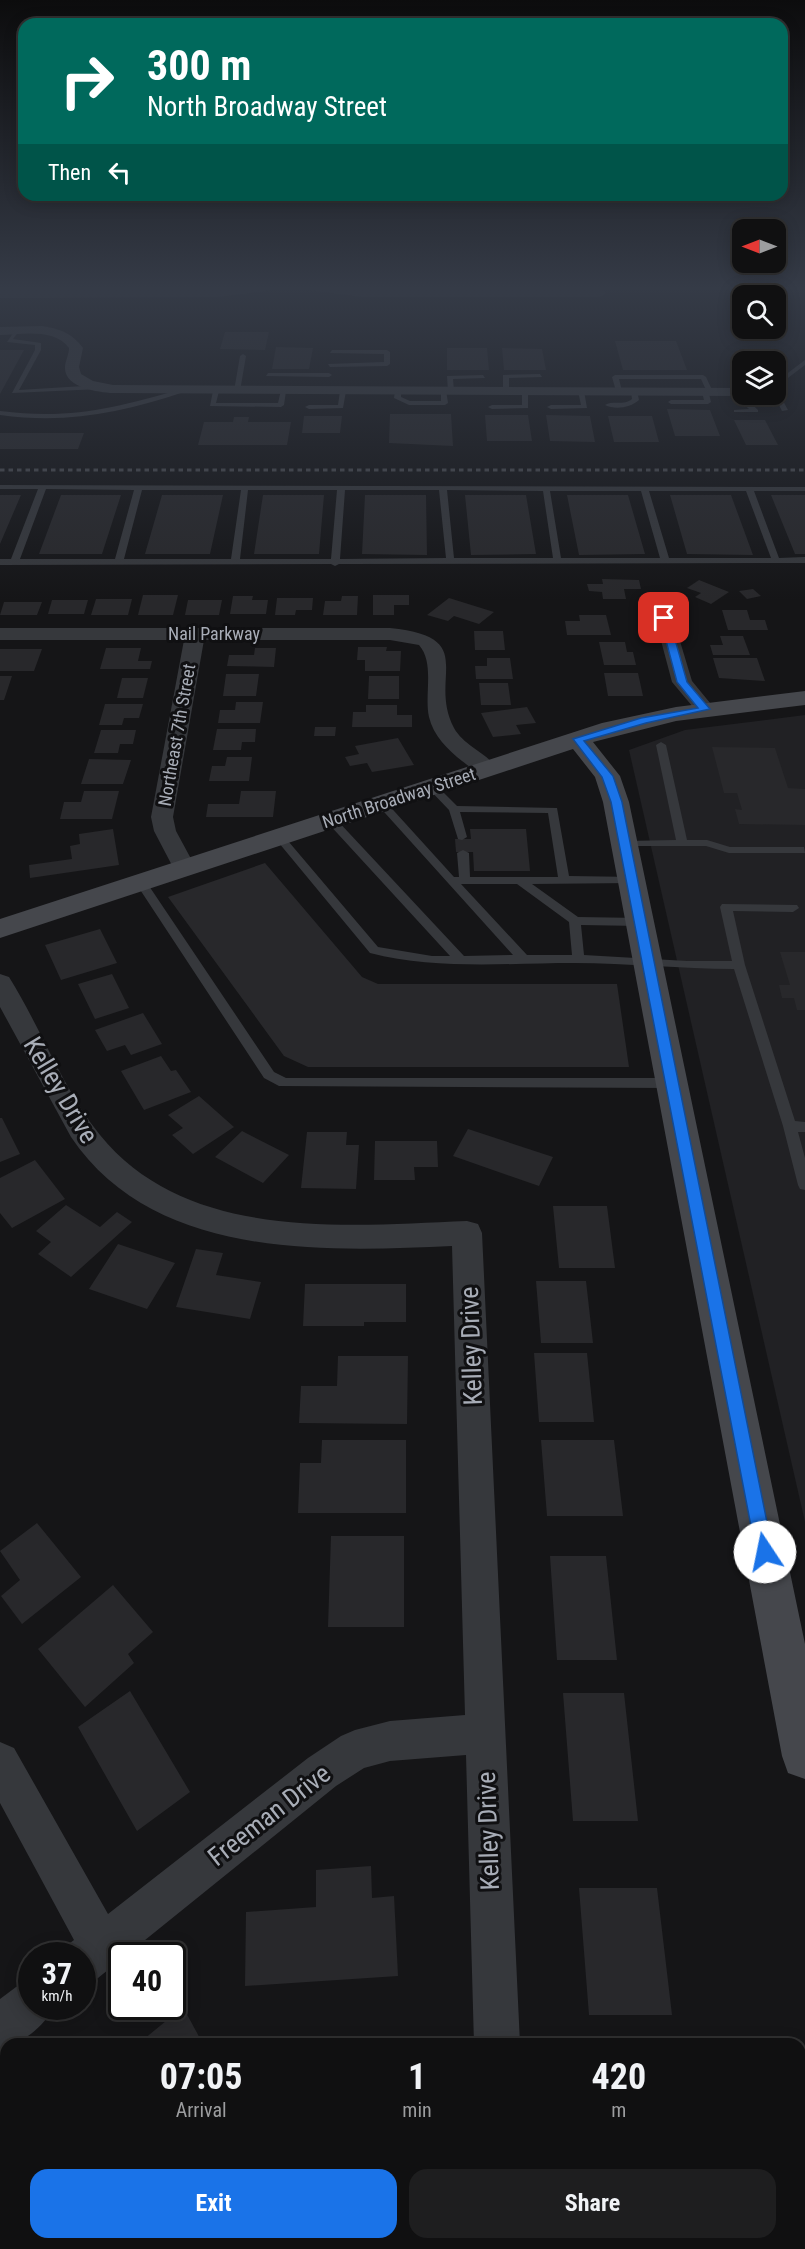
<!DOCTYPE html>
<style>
:root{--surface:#101011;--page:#1e1e1f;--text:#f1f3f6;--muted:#9c9d9f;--line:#303031;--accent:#1a73e8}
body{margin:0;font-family:"Roboto Condensed",sans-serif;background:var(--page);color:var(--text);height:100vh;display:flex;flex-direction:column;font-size:22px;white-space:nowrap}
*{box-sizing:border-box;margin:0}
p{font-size:20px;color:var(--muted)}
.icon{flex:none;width:33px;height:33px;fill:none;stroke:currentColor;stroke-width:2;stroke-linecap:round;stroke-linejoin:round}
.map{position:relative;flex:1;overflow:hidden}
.drawer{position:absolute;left:0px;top:2038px;width:806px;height:212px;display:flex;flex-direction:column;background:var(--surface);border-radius:18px 18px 0 0;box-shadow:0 3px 15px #0003,0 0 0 2px var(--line)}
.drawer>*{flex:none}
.hud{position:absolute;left:18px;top:18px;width:770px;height:183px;border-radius:18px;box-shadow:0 3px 15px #0003,0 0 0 2px var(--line);background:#00695c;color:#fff;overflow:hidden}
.needle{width:39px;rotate:270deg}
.controls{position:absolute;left:732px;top:219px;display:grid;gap:12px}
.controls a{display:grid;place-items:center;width:54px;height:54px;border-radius:12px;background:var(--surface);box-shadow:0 3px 15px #0003,0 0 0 2px var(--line);font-size:30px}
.speed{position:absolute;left:18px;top:1942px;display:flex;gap:12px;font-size:30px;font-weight:700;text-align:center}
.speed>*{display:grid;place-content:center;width:78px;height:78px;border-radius:50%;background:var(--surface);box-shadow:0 3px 15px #0003,0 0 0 2px var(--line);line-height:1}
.speed small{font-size:15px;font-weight:400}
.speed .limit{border:3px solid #111;border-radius:9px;background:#fff;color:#111}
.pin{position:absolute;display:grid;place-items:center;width:51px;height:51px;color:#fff;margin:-26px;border-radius:12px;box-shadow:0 3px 9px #0006}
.me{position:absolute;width:66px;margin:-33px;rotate:349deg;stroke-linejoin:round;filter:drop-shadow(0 0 4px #0008)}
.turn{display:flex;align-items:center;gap:21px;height:126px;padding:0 30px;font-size:27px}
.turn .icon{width:78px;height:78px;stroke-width:2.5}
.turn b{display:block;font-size:42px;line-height:51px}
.then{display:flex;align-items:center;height:57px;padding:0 30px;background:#0003;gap:12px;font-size:22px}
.eta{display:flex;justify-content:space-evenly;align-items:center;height:102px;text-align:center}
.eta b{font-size:36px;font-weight:700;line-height:42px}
.primary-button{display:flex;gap:12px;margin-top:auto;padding:12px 30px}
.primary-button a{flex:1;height:69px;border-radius:18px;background:var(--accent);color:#fff;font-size:24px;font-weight:700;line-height:69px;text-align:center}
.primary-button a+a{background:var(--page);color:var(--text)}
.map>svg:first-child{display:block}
</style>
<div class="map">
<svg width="805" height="2249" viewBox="0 0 805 2249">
<rect width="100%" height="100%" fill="#151517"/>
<!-- built -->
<path fill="#212124" d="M805,715v807l-176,-772 56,-20z"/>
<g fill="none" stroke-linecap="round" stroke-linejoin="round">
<!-- stream -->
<path stroke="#2c343a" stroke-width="4" d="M657,287l15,-1"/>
</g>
<!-- building -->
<path fill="#28282b" d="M225,332h44l-4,18 -45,-1z
M615,341h61l11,29h-64z
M276,347l37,1 -4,21h-37z
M447,348h40l2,22h-42z
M502,348l40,1 4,21h-42z
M0,350h24l-24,44z
M667,409l43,1 10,26h-45z
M390,414h61l2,32 -64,-3z
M485,415h43l4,26h-45z
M546,415l44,1 5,26 -45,-1z
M304,416h38l-2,17h-38z
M608,416h44l7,26h-45z
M234,417h15l-1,5h43l-4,23h-89l6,-23h29z
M734,420h31l13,25h-32z
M0,433h84l-6,16h-78z
M0,495h21l-21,49z
M61,495h60l-19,59h-63z
M162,495h61l-13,59h-65z
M263,495h61l-5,59h-65z
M365,495h61l1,60 -65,-1z
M465,495h61l10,59 -65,1z
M567,495h61l17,59 -66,1z
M670,495h61l22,60 -66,-1z
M771,495h34v59h-10z
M602,579l37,1 2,9h-17l2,10h-23l-1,-7 -13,-1 -2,-7h16z
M699,580l30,12 -18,12 -16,-7 6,-4 -14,-5z
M753,589l8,7 -14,3 -8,-8z
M143,595h35l-5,20h-35z
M373,595h36v10h-15v10h-21z
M233,596h20l-1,4h16l-2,14h-36z
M342,596h16l-1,19h-34l2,-14h16z
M277,598h36l-1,12h-16l-1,5h-20z
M449,598l45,14 -15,12 -25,-8 -6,5 -21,-6z
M96,599h36l-4,16h-37z
M52,600h36l-4,14h-36z
M188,600h34l-3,15h-34z
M4,602h38l-5,13h-37z
M722,610h25l3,10h15l3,10h-40z
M579,615h27l5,20h-44l-2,-14h15z
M474,631h29l2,19h-30z
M720,636h23l7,19h-37l-3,-10h13z
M599,642h26l2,10h6l3,13h-32z
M358,647h29l-1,4h15l-1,20h-35v-11h-8z
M106,648h35l-3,13h14l-2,8h-50z
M255,648h21l-2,19 -47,-1 2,-11h25z
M0,649h42l-8,22h-34z
M487,658h23l3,21h-37l-1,-13h12z
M713,658h44l8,23 -46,-3z
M604,673h34l5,23h-35z
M226,674h33l-3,22h-33z
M0,676h12l-8,24h-4z
M369,676h30v23h-31z
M122,678h26l-5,20h-26z
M479,683h29l3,22h-30z
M236,702h27l-3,21h-42l2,-13h15z
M105,704h38l-4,14h-15l-2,7h-23z
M366,705h31v10h15v12h-60l1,-15h13z
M527,707l9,16 -20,2 5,9 -28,3 -12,-24z
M315,727h21l-1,9h-21z
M217,729h39l-1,13h-13l-1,8h-28z
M101,730h35l-3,14h-13l-2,9h-24z
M398,738l16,27 -42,7 -5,-9 -17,3 -5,-9 14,-3 -4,-8z
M712,747l63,1 13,40 17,1v36l-66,-1 -4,-15 7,1 -5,-17h-13z
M227,757h25l-3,24h-40l3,-15h13z
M89,759l42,1 -8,24h-42z
M84,791h35l-7,28h-52l4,-17h17z
M241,791h35l-3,26h-67l2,-13h31z
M113,829l6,36 -89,13 -1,-13 43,-6 -2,-13 10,-2 -1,-10z
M470,829h56l4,42h-56l-1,-19h-17l-1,-13h16z
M265,863l97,114 16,7h239l12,83h-321l-24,-11 -116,-159z
M100,929l17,34 -56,17 -16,-35z
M780,952h25v58h-8l-3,-12h-12l-3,-13h11z
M112,974l17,34 -34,11 -17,-35z
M143,1013l19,31 -31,11 -6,-10 -18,6 -12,-21z
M161,1056l10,15 5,-1 15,22 -47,18 -23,-39z
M199,1096l35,31 -41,27 -21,-19 11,-7 -15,-13z
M0,1118h2l18,36 -20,8z
M468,1129l85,28 -14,29 -86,-30z
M242,1131l47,24 -26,28 -48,-26z
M307,1132h40l-1,13h13l-3,44 -55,-1z
M375,1141h62l1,26h-24l1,13h-41z
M35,1160l30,39 -53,29 -12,-15v-35z
M66,1205l34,22 17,-15 15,10 -61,55 -33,-23 13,-12 -15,-11z
M553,1206h54l8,62h-56z
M118,1244l57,19 -28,46 -58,-20z
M196,1249l27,4 -7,22 45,7 -11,37 -74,-12z
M536,1281h50l7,62h-52z
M305,1284h101v38h-42v4h-61z
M534,1353h53l7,69h-55z
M338,1356h70l-1,68 -108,-1 2,-37h36z
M322,1440h84v73h-108l2,-50h21z
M541,1440h73l9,76h-76z
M37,1523l44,54 -59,47 -21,-28 19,-16 -20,-29z
M331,1536h73v91h-76z
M550,1556h56l11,104h-60z
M113,1585l40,47 -25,22 6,9 -49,44 -47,-58z
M130,1691l60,101 -53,39 -59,-104z
M563,1693h61l14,128h-65z
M371,1866l1,32 22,-2 4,80 -153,10 1,-74 70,-5v-37z
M579,1888h78l15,127h-83z
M183,2007l20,37h-65z
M6,2142v102h39l-6,5h-39v-102z
M632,2244h68v5h-68z"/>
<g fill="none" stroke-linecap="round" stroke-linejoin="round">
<!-- lane -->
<path fill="#36383c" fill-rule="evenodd" d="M16,329l3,2 -6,8 28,4v7l-22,40 81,-5 3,2 -3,2 -88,4 23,-43v-5l-28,-3z
M332,350h55l3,2v12l-3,2 -57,1 -2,-3 56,-2v-8l-54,-1z
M243,354l3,2 -6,35 -3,2 -3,-2 6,-35z
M805,360v5l-29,22v-5z
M268,373h61l3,2 -3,2 -63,-1z
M540,374l2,3 -33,1v13l-3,2 -3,-2v-16z
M483,375l2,3 -32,1 1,12 -3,2 -3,-2 -1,-15z
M703,375l3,2 7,15 -4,2 2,8 -3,2h-37l-3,-2 3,-2h33l-2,-8 4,-2 -5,-11h-82l3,12 -3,2 -3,-2 -4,-14 3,-2z
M182,389l2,3c-63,21 -117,32 -184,23v-4c70,9 115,-3 182,-22z
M216,389l3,2 -3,12h62l3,-13 5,1 -2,14 -3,2 -71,-1 3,-15z
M343,389l3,2 -3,17 -34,1 -4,-2 4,-2h29l2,-14z
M398,389l3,2v6l9,4h31v-10l5,-1 2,13 -3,2h-36l-15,-7 1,-7z
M525,389l3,2v17l-36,1 -4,-2 4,-2h30v-14z
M581,389l3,2 3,17 -36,1 -4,-2 4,-2h30l-3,-14z
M634,389l3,2 2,9c-9,8 -24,10 -34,5 8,-5 19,1 27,-6l-1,-8z
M742,392v2h5l-1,5 12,11v2h-24v-2l15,-1 -10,-9z
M754,394h13l15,5 6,11 -6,1 -5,-10z
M0,485l805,2v4h-51l25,67 26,-1v6l-466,1 -4,2 -4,-2 -331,1v-6h11l27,-70h-38zM46,489l88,1 -19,69h-95zM142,490h99l-10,69h-107zM248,490h89l-6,69h-91zM345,490h94l7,68 -106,1zM447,490l96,1 10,67h-99zM550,491h91l19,67h-99zM649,491h97l25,67h-102z
M661,742l5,3 21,95h20l23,7h74l1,6h-76l-23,-7h-85l-1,-2 5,-3 51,-1 -20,-95z
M432,784l4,1 21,21 100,2 12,68 67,1 2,2 -6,4 -100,1 46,33 62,1 6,4 -6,4 -59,-1 3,30 103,6h45l-12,-54 2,-3 75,1 2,3 -6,4 -60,-1 12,54 50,156 10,1v10h-7l7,26v32l-5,-1 -2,-4 -15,-59 -49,-157c-53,0 -106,-6 -160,-6 -67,0 -138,7 -204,-10l-96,-116 5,-3 4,1 95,112 54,9h18l-123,-134v-4h8l129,138 49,-1 -137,-152 1,-2h8l69,76h5l-2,-24 6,-3 6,3 1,24h88l-10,-64 -88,-1 7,25 -5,3 -4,-1 -9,-29 -22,-23zM461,884h56l52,38 3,33h-45z
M141,878l4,2 129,192 12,6h386l7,5 -7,5 -393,-2 -15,-8 -129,-196z"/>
<!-- street -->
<path fill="#36383c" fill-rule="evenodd" d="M246,286h33l-6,4 -55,7 -218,1v-8l218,-1z
M303,286h32l27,3h238l6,4 -6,4h-238l-53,-7z
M42,326c18,3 30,7 41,22l-4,19 2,7 12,7 20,4 629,3v6h6l-6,2 -629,-3c-15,-1 -49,-5 -48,-26 0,-6 4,-12 4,-19 -14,-20 -47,-14 -69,-13v-8z
M664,612l9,6 19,63 23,28 -3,4h-14l-26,-31 -17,-64z
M0,628h390c91,9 37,49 64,100 10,18 33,25 44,41l-3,5c-14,3 -22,-5 -33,-13 -14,-11 -29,-26 -33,-44 -5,-22 6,-54 -10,-72l-29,-5h-186l-31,177 3,14 20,37 -4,5 -8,2 -8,-2 -22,-42 -3,-14 33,-177h-184z
M0,974l9,3c32,51 53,111 91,158 87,107 245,91 367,86l11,3 4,9 38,811h-46l-8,-289 -76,6 -26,7 -28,18 -238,192 -16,6v-28h-20l4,-10 8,-6 -74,-137v-61l14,6 94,166 200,-156 33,-22 14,-6 35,-9 75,-6 -13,-469c-130,6 -299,13 -381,-109l-71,-130z
M32,1981v26h21c-6,16 -29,37 -47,37v3l-6,3v-51l16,-12z
M479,2244h50l1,5h-50z"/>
<!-- secondary -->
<path fill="#45474c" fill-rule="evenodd" d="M805,691v14l-129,16 -83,21 27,34 9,26 176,842v135l-17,-6 -6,-17 -179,-954 -8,-25 -22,-28 -573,189v-19l602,-196 74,-16z"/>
<!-- rail -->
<path stroke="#4a4c51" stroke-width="3" stroke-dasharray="4.5 4" stroke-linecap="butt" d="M0,470h805"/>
</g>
<!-- sky -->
<linearGradient id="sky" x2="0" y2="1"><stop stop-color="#0c0c0d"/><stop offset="0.48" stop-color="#353b47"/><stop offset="1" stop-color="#353b47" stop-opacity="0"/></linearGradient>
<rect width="805" height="600" fill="url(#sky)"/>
<!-- route -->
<path fill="#1a73e8" stroke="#114b97" stroke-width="1.5" d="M664,615l5,3 18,64 23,27 -64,14 -62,18 29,35 9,26 151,750 -2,6 -6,2 -7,-2 -2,-6 -145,-750 -9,-25 -29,-38 68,-21 57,-10 -21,-26 -17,-64z"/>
<g text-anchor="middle" stroke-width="6" stroke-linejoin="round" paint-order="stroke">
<!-- far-street labels -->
<g font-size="18" fill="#a8adb7" stroke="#101012">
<text x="214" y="640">Nail Parkway</text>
<text transform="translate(177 735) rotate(-80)" y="6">Northeast 7th Street</text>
<text transform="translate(399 798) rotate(-18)" y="6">North Broadway Street</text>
</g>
<!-- near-street labels -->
<g font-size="26" fill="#a8adb7" stroke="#101012">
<text transform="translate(61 1090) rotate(59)" y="9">Kelley Drive</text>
<text transform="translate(471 1346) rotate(-92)" y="9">Kelley Drive</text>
<text transform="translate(269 1815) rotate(-38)" y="9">Freeman Drive</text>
<text transform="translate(488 1831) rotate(-92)" y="9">Kelley Drive</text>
</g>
</g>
</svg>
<div class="controls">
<a><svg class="needle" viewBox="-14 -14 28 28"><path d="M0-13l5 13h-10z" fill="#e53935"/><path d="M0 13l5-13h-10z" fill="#9c9d9f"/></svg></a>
<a><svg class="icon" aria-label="search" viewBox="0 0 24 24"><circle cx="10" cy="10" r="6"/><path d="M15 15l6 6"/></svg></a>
<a><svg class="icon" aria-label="layers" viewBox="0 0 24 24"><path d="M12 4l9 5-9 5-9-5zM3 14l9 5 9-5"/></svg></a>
</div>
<div class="speed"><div>37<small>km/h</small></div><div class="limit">40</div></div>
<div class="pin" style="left:664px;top:618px;background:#d93025"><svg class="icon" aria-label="arrive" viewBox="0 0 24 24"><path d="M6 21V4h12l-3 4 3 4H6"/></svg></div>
<svg class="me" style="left:765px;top:1552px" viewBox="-20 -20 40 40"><circle r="19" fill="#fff"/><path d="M0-13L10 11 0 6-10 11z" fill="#1a73e8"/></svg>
<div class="hud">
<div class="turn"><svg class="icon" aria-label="right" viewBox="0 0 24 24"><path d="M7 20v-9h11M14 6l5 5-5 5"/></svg><div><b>300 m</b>North Broadway Street</div></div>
<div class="then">Then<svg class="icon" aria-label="left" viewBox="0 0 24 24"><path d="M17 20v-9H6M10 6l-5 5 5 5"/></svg></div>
</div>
<section class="drawer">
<div class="eta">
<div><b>07:05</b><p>Arrival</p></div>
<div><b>1</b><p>min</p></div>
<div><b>420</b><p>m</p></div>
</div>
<div class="primary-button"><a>Exit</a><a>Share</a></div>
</section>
</div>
